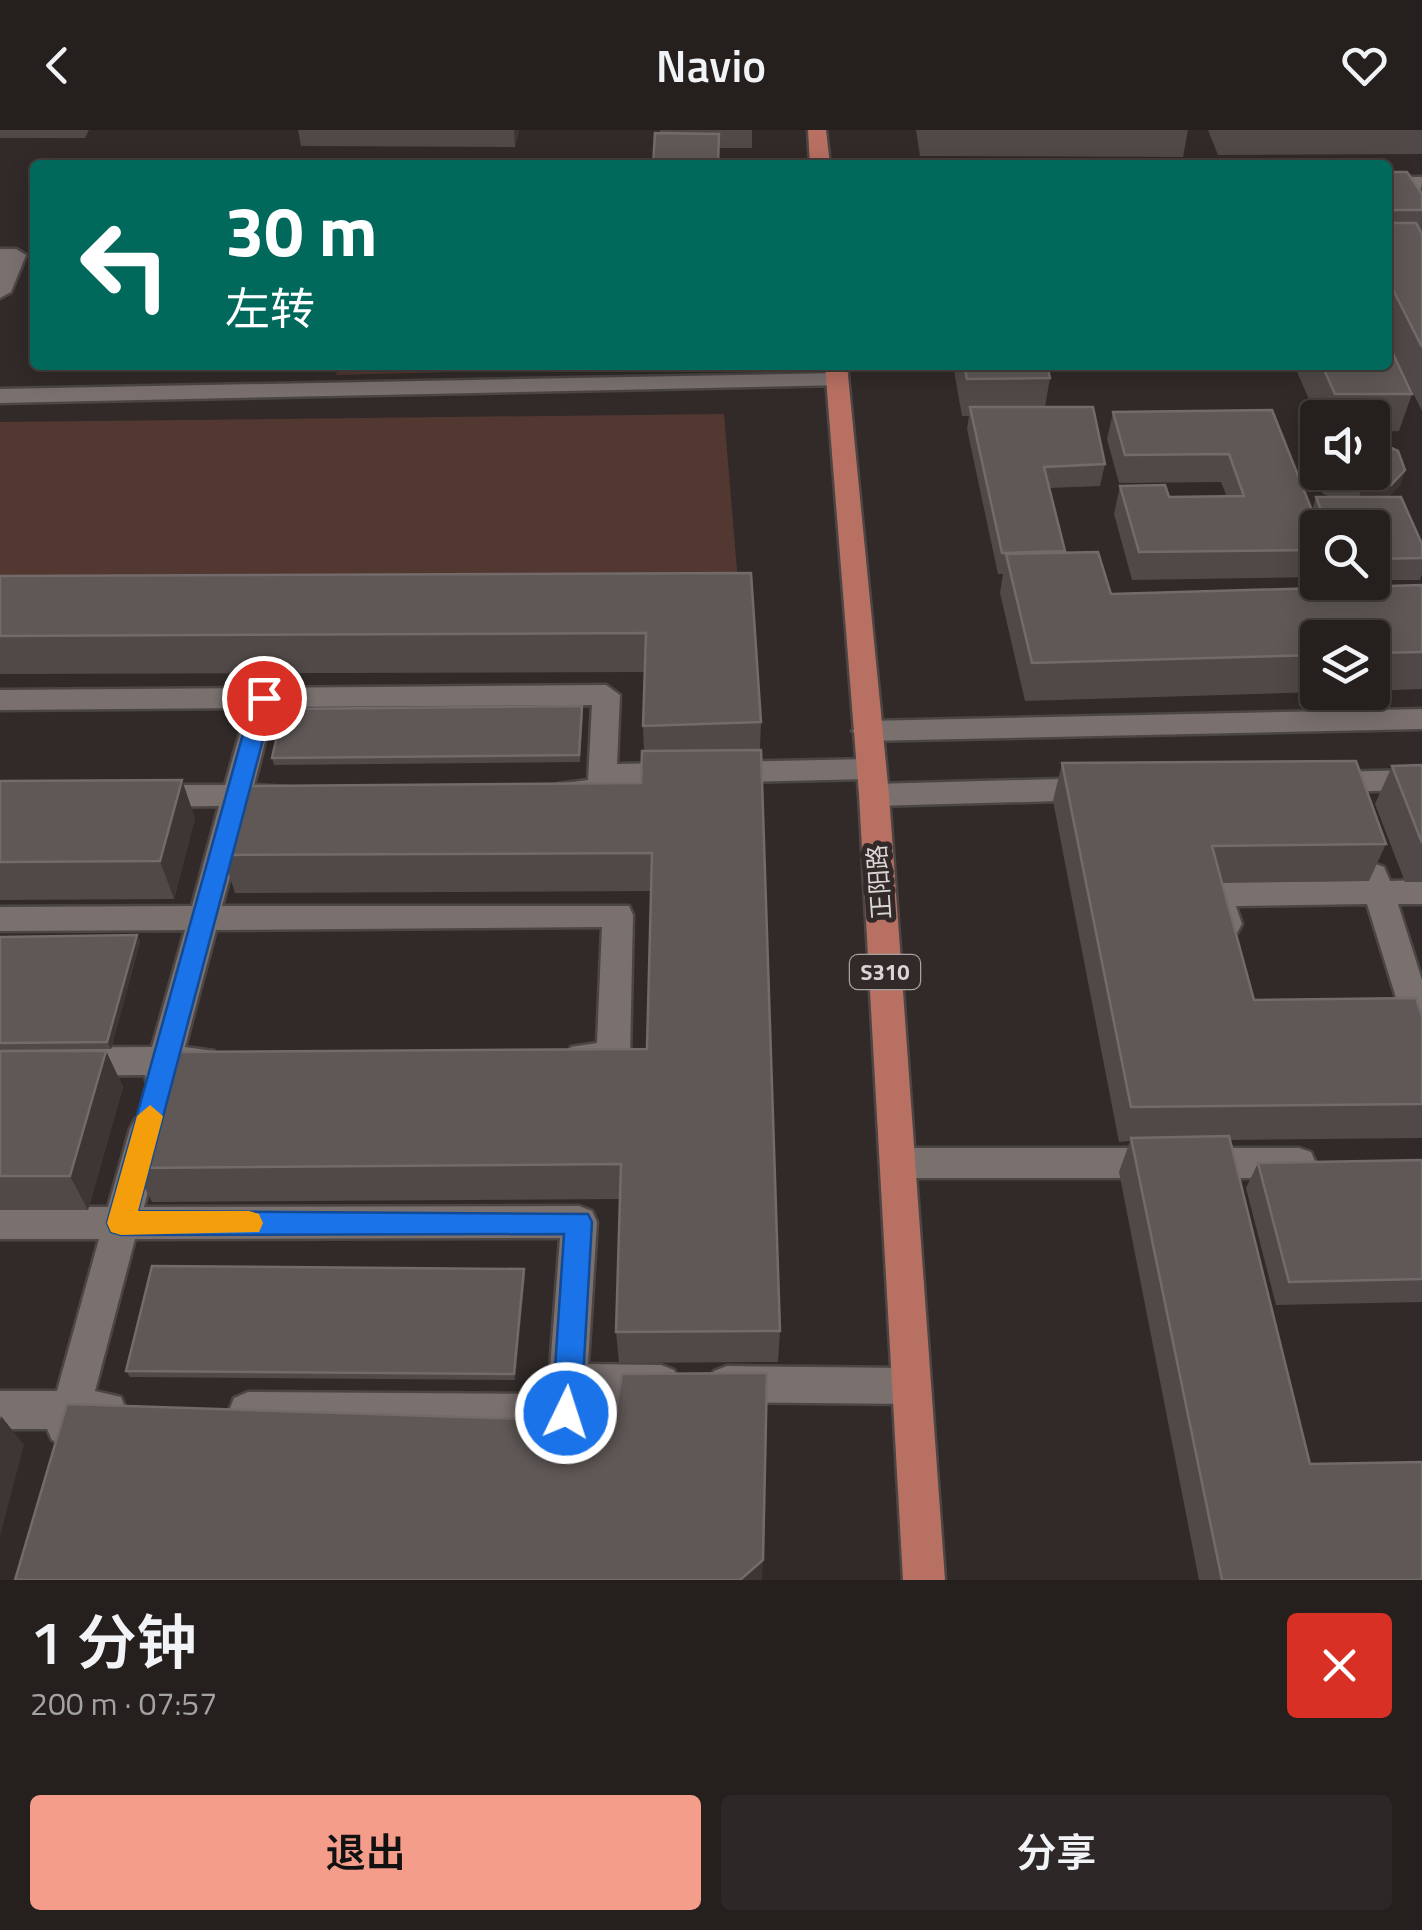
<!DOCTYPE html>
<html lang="zh">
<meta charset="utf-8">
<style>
:root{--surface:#25201e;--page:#2d2827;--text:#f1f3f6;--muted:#a3a3a4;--line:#423e3c;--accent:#f49d8b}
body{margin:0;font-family:"Titillium Web","Noto Sans SC",sans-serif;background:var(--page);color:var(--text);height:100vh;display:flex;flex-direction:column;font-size:38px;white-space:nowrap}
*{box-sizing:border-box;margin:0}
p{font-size:32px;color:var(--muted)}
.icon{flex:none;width:55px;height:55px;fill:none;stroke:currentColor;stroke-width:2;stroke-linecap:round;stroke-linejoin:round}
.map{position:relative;height:1450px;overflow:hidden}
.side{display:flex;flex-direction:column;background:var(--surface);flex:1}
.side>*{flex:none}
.top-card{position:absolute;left:30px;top:30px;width:1362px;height:210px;border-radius:10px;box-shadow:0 5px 25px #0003,0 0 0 2px var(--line);background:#00695c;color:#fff;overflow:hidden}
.tools{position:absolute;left:1300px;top:270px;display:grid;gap:20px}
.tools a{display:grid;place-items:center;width:90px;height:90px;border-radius:10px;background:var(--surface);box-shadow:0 5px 25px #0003,0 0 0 2px var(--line);font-size:50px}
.pin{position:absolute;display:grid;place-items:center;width:85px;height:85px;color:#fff;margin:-42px;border:5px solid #fff;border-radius:50%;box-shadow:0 2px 10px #0007}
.me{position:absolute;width:110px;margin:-55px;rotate:4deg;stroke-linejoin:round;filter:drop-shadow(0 0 8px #0008)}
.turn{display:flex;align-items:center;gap:35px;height:210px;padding:0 30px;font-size:45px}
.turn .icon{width:130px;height:130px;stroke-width:2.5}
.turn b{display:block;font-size:70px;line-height:85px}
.round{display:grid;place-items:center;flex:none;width:105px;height:105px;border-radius:10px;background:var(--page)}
.summary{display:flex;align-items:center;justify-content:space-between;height:170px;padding:0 30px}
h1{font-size:60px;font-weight:600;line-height:75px}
.button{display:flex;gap:20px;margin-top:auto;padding:20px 30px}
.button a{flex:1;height:115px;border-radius:10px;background:var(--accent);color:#111;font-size:40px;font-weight:600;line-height:115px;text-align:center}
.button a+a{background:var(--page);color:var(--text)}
header{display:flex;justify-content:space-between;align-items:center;height:130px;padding:0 30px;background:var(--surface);font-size:45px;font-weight:600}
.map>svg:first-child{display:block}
</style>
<header><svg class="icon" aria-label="back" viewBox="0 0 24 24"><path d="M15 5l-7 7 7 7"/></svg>Navio<svg class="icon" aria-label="heart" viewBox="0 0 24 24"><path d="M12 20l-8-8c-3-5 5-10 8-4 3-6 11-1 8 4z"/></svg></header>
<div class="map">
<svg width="1422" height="1450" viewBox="0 0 1422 1450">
<rect width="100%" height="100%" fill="#312a28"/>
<!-- green -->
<path fill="#533832" d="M339,235h115l-1,7 -117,3z
M724,284l14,168 -738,7v-167z"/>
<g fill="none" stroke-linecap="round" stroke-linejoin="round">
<!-- minor casing -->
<g stroke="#4b4544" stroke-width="5">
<path id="minor" d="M1388,47h34v12h-34z
M0,119h16l10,6 -15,37 -11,6z
M837,243l11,7 -3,5 -845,18v-14z
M606,555l14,10 -3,69 253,-5 14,10 -14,10 -253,6 -5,13h-54l-5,-7 5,-7 30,-4 4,-75 -318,2 -20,78 33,2 5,8 -5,8 -38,3 -27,100h407l4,9 -3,142 -5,10 -12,4 -42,-4 -5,-10 5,-10 26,-4 5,-116 -386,3 -31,117 29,4 5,10 -5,10 -36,4 -6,15 -12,4 -12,-4 -3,-15 -145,1v-28l152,-1 33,-117 -185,1v-24l192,-1 27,-100 -71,1 -10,-3 -5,-8 5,-8 10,-3h77l22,-77 -247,2v-20z
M1422,579v20l-556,12 -14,-10 14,-10z
M1422,640v20l-96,2 -10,-3 -4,-7 4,-7 10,-3z
M1095,648l10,4 4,7 -4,7 -10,4 -221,6 -10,-3 -5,-8 5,-8 10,-3z
M1373,733l11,4 6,14 32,-1v24h-24l24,76v63l-12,-4 -4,-9 -39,-126 -131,2 6,18 -5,9 -11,3 -11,-3 -12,-39 4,-8 11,-4 142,-1 2,-14z
M147,984l12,5 5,10 -20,78 435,-1 13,5 5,11 -9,142 73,1 13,5 6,13 -6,13 -13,5 -75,-1 -6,26 -14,6 -318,-2 -14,-6 -5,-13 5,-13 14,-6 300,2 12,-156 -425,1 -40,152 26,6 5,13 -5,13 -36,6 -5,11 -14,6 -14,-6 -5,-11h-47v-38h57l42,-152h-99v-32h108l22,-78 5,-10z
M897,1018h402l12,4 5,11 -5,11 -12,4h-402l-12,-4 -5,-11 5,-11z
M727,1236l183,2 13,5 6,13 -6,13 -13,5 -183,-2 -13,-5 -6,-13 6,-13z"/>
</g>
<!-- major casing -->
<g stroke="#4b4544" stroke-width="5">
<path id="major" d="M808,0h18l4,35h-20z
M825,235h22l42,430 56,785h-42l-44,-785z"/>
</g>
<!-- minor -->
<use href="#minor" fill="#7a716f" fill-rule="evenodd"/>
<!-- major -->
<use href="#major" fill="#b87062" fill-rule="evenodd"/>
</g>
<!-- wall -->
<path fill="#504947" d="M0,0h89l-4,8h-85z
M298,0h221l-4,17 -214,-1z
M660,0h92v18h-33l-59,-15z
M916,0h272l-5,27 -263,-1z
M1208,0h214v24l-204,1z
M1388,42l32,19 2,-7v227l-34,-69z
M953,235h94l3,13 -5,29 60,57 -5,22 -51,2 15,65 47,41 311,-9v104l-50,2v-53h-54v54l-293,9 -25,-108 3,-19h-5l-31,-145 2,-13h-7z
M1294,235h94l24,29 -13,37 -27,1v-14h-54v2z
M1272,280l40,100 4,-13h16l-7,-2 -20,-17 -3,-9 4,-15 12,-17v35h54l33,-2 -5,15 -12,12 34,47v30l-2,6h-48v-52h-54v49l-186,3 -18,-66 6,-28 49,11h58l-6,-15 -102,1 -12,-44 6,-27z
M751,443l10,149 -1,28 20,581 -2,31 -159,1 -3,-31 4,-133 -468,3 -17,-34 512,-119 4,-158 -416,2 -12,-38 418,-72 3,-32 -1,-25 2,-54 -645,2v-98z
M583,584l-3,48 -306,3 -2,-7z
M1062,633l324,81 -17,37 -147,2 32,117 168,16v122l-192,2 80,324 112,116h-223l-80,-408 11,-31 -11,1 -66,-341z
M1422,635v117h-17l-30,-78 17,-38z
M0,651l195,37 -21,81 -174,1z
M137,805l3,7 -29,107 -111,1v-113z
M0,921h106l17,36 -35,123h-88z
M1422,1030v142l-146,3 -30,-117 12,-25z
M525,1145l-10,105 -385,-3 -4,-6z"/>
<!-- shaded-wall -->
<path fill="#3e3634" d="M514,0h5l-4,17z
M1405,340l-5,15 -14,14 -30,5 6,-15z
M182,650l13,38 -21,81 -14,-38z
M137,805l3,7 -29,107 -4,-7z
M106,921l17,36 -35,123 -18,-34z
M524,1139l1,6 -10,105 -1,-6z
M1,1286l23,29 -24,91v-116z
M763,1430l-1,20h-22z"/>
<!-- building -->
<path fill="#5f5856" stroke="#726b6a" stroke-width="2.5" d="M655,3l64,1 -1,31h-65z
M1388,42h19l15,22v16h-34z
M1388,93h28l6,11v113l-34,-67z
M1388,213l24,51h-77l-13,-29h66z
M964,235h83l3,13 -83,1z
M970,277h123l12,57 -61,3 21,84 -63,2z
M1272,280l47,118h-1v22l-179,2 -19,-66 45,-1 4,12 75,-1 -15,-42 -104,1 -12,-43z
M1318,307v33l-8,-7 -4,-9 9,-16z
M1372,309l26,12 7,19 -14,15 -29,4 -32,-9 -9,-8h51z
M1316,367h85l21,47v14l-50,1v-31h-44z
M1098,422l13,42 311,-9v67l-50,1v-15h-54v17l-286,8 -26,-109z
M751,443l10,149 -118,4 3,-93 -646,3v-60z
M582,576l-3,49 -307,3 11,-49z
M761,620l19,581 -164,1 5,-168 -486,4 29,-116 483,-3 5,-196 -429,2 17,-69 401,-3 1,-32z
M1356,631l30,83 -174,2 42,154 162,-2 6,18v88l-291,3 -69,-344z
M1422,635v78l-30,-77z
M182,650l-22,81 -160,1v-81z
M137,805l-30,107 -107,1v-106z
M0,921h106l-36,125h-70z
M1229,1006l81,328 112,-2v118h-200l-91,-442z
M1422,1030v119l-133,3 -31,-119z
M152,1136l372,3 -10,105 -388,-3z
M767,1243l-4,187 -23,20h-725l52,-176 547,18 8,-48z"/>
<!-- route -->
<path fill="#1a73e8" stroke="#114b97" stroke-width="2.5" d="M264,560l10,8 -136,513 450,3 4,8 -11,191 -4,10 -11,4 -10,-4 -4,-10 12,-179 -443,1 -10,-3 -4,-9 146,-525z"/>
<!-- slow -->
<path fill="#f59e0b" d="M150,975l13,11 -25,95h111l10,3 4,9 -4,9 -138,3 -10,-3 -4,-9 30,-107z"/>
<g text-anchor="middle" stroke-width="10" stroke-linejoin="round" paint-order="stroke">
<!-- shield labels -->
<rect fill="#312a28" stroke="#a7a2a0" stroke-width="2.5" x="850" y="825" width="70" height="34" rx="8"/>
<g font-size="22" font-weight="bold" fill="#dad5d4">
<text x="885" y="850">S310</text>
</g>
<!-- street labels -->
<g font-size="25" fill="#dad5d4" stroke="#312a28">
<text transform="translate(879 752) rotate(-94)" y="9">正阳路</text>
</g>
</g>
</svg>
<div class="tools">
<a><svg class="icon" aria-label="sound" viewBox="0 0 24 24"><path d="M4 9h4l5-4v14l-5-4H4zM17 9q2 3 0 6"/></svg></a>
<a><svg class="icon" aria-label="search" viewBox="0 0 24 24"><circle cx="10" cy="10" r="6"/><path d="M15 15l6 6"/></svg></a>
<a><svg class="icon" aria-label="layers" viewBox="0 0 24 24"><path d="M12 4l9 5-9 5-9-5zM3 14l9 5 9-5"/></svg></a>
</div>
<div class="pin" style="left:264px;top:568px;background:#d93025"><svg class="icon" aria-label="arrive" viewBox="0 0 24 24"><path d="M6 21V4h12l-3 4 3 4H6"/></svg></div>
<svg class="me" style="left:566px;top:1283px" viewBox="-20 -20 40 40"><circle r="17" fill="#1a73e8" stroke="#fff" stroke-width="3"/><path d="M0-11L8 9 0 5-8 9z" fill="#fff"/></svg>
<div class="top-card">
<div class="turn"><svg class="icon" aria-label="left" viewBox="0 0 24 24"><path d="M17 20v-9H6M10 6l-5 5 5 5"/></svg><div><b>30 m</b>左转</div></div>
</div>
</div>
<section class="side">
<div class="summary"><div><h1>1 分钟</h1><p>200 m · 07:57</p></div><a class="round" style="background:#d93025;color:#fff"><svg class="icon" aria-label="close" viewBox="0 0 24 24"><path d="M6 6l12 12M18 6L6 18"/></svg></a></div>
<div class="button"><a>退出</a><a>分享</a></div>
</section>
